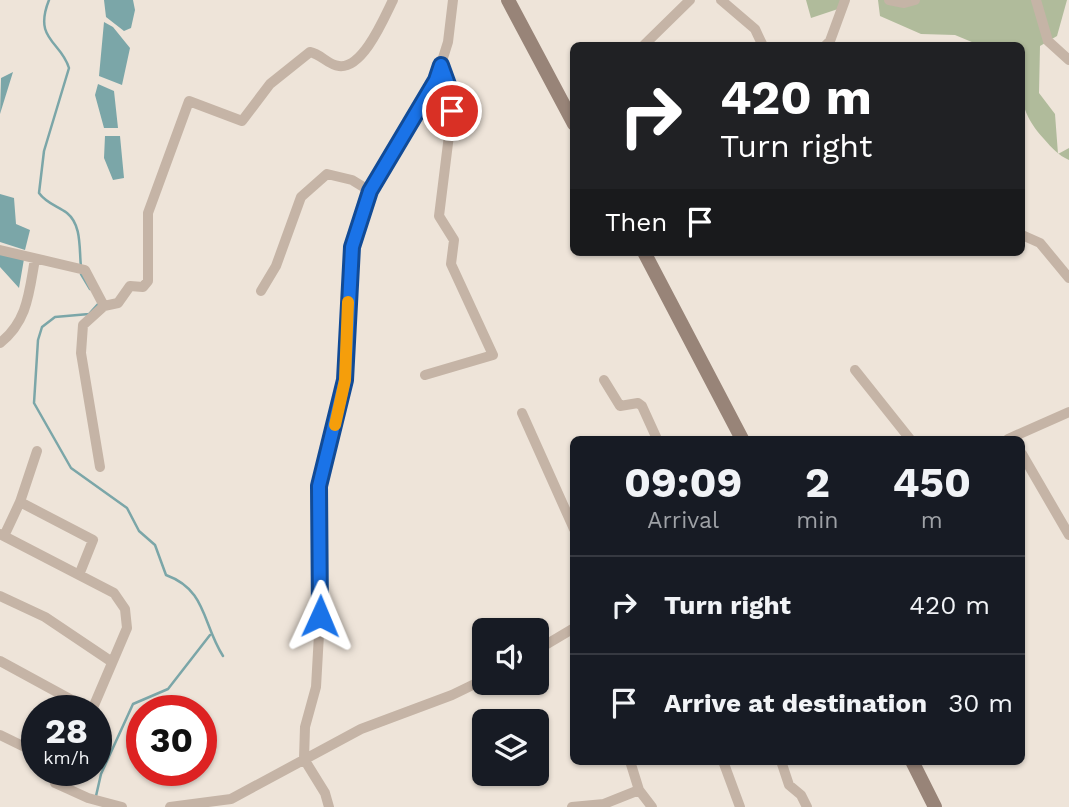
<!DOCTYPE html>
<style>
:root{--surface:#171b24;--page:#20242c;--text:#f1f3f6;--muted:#9ea1a6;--line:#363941}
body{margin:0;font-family:"Work Sans",sans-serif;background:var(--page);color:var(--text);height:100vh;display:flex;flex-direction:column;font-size:26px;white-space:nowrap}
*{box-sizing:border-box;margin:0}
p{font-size:23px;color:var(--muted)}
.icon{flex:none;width:38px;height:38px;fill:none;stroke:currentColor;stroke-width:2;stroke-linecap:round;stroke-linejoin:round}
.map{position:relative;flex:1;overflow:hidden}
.sheet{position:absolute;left:570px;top:436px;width:455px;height:329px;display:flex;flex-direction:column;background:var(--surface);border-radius:10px;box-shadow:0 2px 5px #0004}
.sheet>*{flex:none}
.guide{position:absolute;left:570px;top:42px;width:455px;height:214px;border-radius:10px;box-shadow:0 2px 5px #0004;background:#202124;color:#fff;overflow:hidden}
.tools{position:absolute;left:472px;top:618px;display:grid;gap:14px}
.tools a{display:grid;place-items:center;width:77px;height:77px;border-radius:10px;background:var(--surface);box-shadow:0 2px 5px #0004;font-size:35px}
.speed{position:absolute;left:21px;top:695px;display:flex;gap:14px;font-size:35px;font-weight:700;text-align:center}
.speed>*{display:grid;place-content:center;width:91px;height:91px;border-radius:50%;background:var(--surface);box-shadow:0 2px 5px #0004;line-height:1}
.speed small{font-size:18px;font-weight:400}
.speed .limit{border:10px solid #d22;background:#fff;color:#111}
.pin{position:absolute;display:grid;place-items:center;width:60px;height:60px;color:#fff;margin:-30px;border:4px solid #fff;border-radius:50%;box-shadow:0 2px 7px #0007}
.me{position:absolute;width:77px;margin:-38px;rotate:1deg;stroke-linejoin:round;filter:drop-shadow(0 0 5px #0008)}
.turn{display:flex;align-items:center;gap:24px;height:147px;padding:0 35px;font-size:32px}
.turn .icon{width:91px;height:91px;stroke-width:2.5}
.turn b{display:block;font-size:49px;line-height:60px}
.then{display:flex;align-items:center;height:66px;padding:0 35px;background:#0003;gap:14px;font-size:26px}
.eta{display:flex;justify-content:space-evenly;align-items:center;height:119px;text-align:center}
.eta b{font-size:42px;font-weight:700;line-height:49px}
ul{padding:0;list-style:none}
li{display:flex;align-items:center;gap:21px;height:98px;padding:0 35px;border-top:2px solid var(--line)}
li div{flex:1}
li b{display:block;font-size:26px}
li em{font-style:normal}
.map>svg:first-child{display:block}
</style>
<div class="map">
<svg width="1069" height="807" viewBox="0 0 1069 807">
<rect width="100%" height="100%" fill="#eee4d9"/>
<!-- green -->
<path fill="#b0bb9b" d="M806,0h38v7l-33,11z
M878,0h189l-10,36 -17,10 -1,47 16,21 3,40 11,-6v12c-11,-5 -17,-12 -25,-21 -30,-33 -22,-52 -22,-93l-43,-1 -24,-10 -34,-1 -41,-18z"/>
<!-- water -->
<path fill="#7ba6a8" d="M104,0h29l2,10 -4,18 -7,3 -18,-14z
M104,22l9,5 17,21 -8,37 -23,-9z
M13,72l-13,42 1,-36z
M98,84l16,7 4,37h-14l-9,-33z
M105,136h15l4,42 -11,2 -9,-22z
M0,194l14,4 2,26 14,6 -5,20 -25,-8z
M0,253l24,6 -5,29 -19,-21z"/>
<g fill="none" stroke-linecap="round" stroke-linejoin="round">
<!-- stream -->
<path stroke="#7ba6a8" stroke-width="2.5" d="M49,0c-16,40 12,41 20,68l-25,83 -5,42c7,10 18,13 28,20 15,12 12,36 14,54
M81,274l9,15
M98,304l-9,10 -34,3 -13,10 -4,13 -4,63 37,65 56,40 12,23 16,14 11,30c41,15 36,48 57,81
M96,796l5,-22 32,-70 35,-15 42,-54"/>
<!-- street -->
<path stroke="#c5b4a6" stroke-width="10" d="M721,0l34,29 8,17
M889,0l15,3 11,-3
M1036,0l12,41 21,19
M643,46l47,-46
M825,46l5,-5 15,-41
M1022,235l18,8 29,35
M0,250l85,20 19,36 14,-3 12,-17 13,1 5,-6v-68l41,-112 53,20 28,-37 40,-32c11,2 18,13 29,14 24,3 45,-48 54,-66
M261,291l15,-25 25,-69 26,-23 25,6 18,11
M0,343c28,-22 29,-51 35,-84
M855,370l55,69
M425,375l68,-20 -42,-91 3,-24 -15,-24 13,-105 -2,-21 -9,-24
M604,380l16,26 18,-3 4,3 15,33
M522,413l52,116
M1008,439l61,-27
M1022,454l47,81
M100,467l-19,-114 2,-28 21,-19
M20,502l73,38 -14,35
M0,534l114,59 11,16 2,19 -35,82
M4,536l16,-34 17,-51
M0,596l45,21 67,45
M537,650l37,-22
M0,661l90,49
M0,735l37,18
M630,761l9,29 13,17
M723,761l17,46
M781,761l8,24 12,10 6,12
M62,770l-7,13 33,15 34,9
M170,807l61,-8 130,-70 91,-34 33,-16
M329,807l-4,-14 -21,-34 1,-32 11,-40 5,-88 -2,-112 26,-107 7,-132 18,-57 66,-111 12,-38 5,-42
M572,807l32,-3 35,-14"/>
<!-- secondary -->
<path stroke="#988478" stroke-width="14" d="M508,0l66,124
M644,252l98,187
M912,761l23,46"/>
</g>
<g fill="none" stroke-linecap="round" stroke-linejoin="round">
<!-- route casing -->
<g stroke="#114b97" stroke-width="18">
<path id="route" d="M320,616l-1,-130 26,-106 7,-133 18,-56 66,-111 5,-15 9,25 2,21"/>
</g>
<!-- route -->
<use href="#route" stroke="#1a73e8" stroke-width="12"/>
<!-- slow -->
<path stroke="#f59e0b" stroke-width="12" d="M335,425l10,-45 3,-78"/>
</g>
</svg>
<div class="tools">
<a><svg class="icon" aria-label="sound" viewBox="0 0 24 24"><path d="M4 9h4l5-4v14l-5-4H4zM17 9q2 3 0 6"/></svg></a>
<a><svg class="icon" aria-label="layers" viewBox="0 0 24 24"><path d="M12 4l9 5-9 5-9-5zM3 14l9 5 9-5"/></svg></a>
</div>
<div class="speed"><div>28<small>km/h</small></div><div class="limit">30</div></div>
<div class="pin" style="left:452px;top:111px;background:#d93025"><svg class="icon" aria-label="arrive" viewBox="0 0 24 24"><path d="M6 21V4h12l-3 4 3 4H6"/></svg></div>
<svg class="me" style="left:320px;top:616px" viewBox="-20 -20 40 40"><path d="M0-17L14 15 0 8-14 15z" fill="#1a73e8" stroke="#fff" stroke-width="4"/></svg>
<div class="guide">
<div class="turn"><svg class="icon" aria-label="right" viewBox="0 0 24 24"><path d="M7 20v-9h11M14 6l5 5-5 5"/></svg><div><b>420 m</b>Turn right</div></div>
<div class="then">Then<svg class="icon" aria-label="arrive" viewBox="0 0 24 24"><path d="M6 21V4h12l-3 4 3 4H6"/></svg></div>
</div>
<section class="sheet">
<div class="eta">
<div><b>09:09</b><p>Arrival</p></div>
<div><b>2</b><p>min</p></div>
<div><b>450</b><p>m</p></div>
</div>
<ul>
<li><svg class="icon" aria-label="right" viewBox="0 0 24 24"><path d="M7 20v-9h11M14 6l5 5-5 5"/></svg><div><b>Turn right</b></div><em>420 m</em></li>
<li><svg class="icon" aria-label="arrive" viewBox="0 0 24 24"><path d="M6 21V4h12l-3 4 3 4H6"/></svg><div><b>Arrive at destination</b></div><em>30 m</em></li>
</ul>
</section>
</div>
